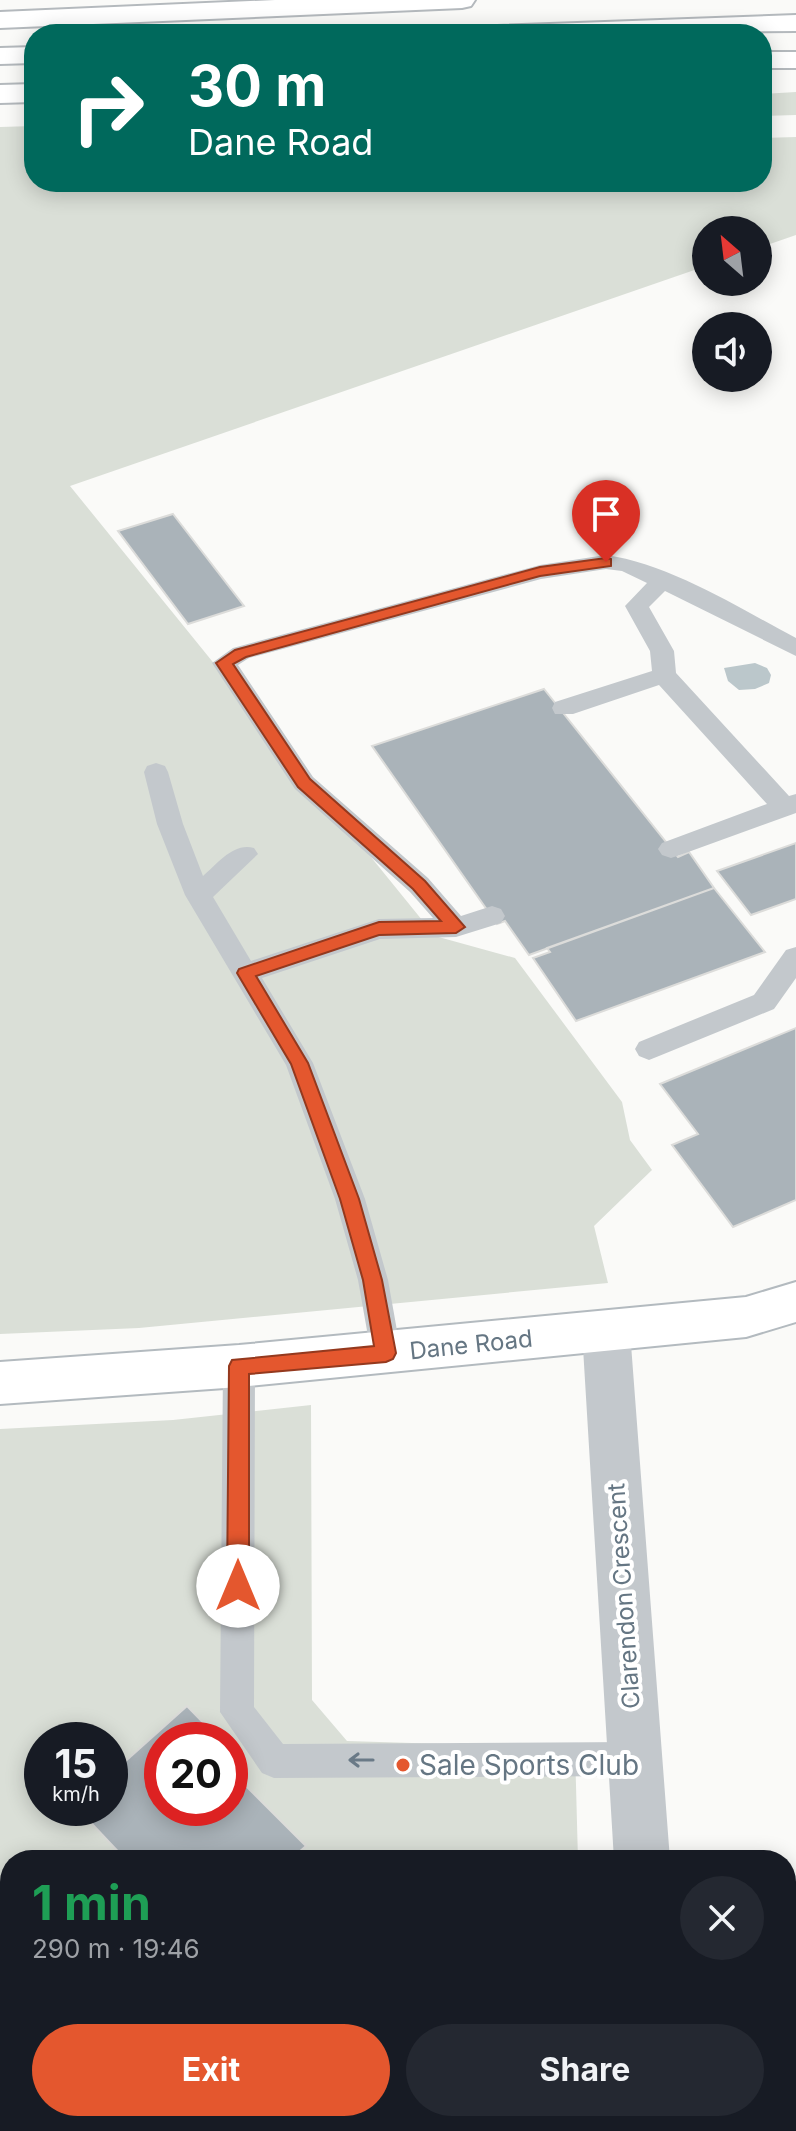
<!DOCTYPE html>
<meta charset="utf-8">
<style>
:root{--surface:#171b24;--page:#242831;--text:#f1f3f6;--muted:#9ea1a6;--accent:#e4572e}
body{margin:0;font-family:Inter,sans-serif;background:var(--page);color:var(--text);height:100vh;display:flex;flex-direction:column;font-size:30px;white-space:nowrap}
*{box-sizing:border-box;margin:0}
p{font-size:26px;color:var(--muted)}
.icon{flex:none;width:44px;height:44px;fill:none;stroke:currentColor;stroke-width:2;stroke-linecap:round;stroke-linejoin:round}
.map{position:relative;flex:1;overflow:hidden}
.sheet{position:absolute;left:0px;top:1850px;width:796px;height:282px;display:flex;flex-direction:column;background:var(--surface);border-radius:32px 32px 0 0;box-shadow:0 4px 20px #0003}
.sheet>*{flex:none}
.guide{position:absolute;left:24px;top:24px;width:748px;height:168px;border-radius:32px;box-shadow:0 4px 20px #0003;background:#00695c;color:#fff;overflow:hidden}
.needle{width:52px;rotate:332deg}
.fabs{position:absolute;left:692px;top:216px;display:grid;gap:16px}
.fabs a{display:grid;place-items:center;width:80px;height:80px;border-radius:50%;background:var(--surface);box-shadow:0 4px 20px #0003;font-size:40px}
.speed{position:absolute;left:24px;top:1722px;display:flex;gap:16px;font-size:40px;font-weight:700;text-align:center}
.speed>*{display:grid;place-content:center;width:104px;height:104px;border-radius:50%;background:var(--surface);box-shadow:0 4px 20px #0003;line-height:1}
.speed small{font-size:20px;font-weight:400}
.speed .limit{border:12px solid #d22;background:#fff;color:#111}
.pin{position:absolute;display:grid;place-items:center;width:68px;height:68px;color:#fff;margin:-82px -34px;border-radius:50% 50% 50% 0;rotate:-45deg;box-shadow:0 0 8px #0007}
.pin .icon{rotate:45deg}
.me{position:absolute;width:88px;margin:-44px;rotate:0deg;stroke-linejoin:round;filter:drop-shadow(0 0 6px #0008)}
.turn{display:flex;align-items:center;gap:28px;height:168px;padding:0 32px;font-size:36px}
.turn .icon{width:104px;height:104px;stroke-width:2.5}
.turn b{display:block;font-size:56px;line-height:68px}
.round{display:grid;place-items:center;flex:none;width:84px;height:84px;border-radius:42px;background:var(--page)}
.headline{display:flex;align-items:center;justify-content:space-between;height:136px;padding:0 32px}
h1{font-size:48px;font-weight:700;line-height:60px;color:#1e9e55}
.button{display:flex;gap:16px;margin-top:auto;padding:16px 32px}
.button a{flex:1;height:92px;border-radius:48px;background:var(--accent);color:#fff;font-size:32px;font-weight:700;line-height:92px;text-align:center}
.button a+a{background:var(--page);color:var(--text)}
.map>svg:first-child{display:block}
</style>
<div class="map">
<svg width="796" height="2131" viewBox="0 0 796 2131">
<rect width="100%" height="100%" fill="#fafaf8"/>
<!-- green -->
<path fill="#dadfd7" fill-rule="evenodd" d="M796,92v23l-34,1v-22z
M34,126v56h728v-44l34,-1v98l-38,13v-18h-52v36l-636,220 365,450 80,22 107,144 8,38 22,30 -58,56 14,57 -469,45 -139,6v-1207z
M311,1405l1,295 35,41 228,7 3,112h-568v262h252l4,9h-266v-702l173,-9zM42,1740h68v68h-68zM162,1740h68v68h-68z"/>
<!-- water -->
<path fill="#bbc7cb" d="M755,663l12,5 4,7 -2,8 -14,6 -16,1 -11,-9 -4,-13z"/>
<!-- building -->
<path fill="#aab3b9" stroke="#dcdcda" stroke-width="2" d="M173,514l71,92 -56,18 -70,-93z
M544,689l134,168 11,-5 25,36 -185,67 -24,-34 -8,3 -125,-178z
M796,843v56l-45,16 -34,-44z
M714,888l51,64 -189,69 -43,-63 17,-6 -3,-4z
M796,1028v172l-63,27 -61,-82 26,-11 -38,-50z
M187,1706l33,34h-58v68h68v-38l76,76 -7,6 7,8h-180l-49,-52h33v-33z"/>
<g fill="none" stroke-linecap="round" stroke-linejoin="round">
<!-- secondary casing -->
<g stroke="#b3babf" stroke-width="4">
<path id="secondary" d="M796,1282v40l-50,15 -507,50 -239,17v-42l239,-17 507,-48z"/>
</g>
<!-- motorway casing -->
<g stroke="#b4b9bd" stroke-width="4">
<path id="motorway" d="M275,0h200l-4,6 -9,2 -462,20v-16z
M796,15v16l-313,3 4,-6 10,-2z
M34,47v16l-34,1v-16z
M762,52h34v16h-34z
M34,84v18l-34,1v-18z"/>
</g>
<!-- service -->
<path fill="#c3c8cc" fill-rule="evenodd" d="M606,555c64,9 133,53 190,83v18l-131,-65 -16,16 25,44 2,22 113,123 7,-2v19l-116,42 -9,3 -9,-3 -4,-6 4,-6 105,-39 -108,-119 -86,29h-18l-3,-6 3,-6 97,-31 -2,-20 -25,-45 22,-23 -25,-12 -16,-2 -65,10 -292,79 -11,7 75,112 115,101 33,38 31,-10 9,3 4,7 -4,7 -45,14 -76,2 -118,39 51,85 52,136 23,81 13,73 -4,9 -11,4 -11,-4 -4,-9 -13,-73 -23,-81 -49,-134 -101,-170 -28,-71 -13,-52 3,-6 9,-3 9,3 3,6 15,52 20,52c15,-13 31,-34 51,-28l4,6 -45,43 38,64 128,-42 54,-1 -23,-26 -115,-103 -83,-126 21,-15 307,-83z
M796,947v31l-22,31 -115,47 -10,4 -10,-4 -4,-7 4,-7 115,-47 32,-45z
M239,1353l11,4 5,9 -1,341 29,37 352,-2 12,5 6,12 -6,12 -12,5 -361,2 -12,-5 -42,-61 3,-346 5,-9z"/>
<!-- minor -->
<path fill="#c3c8cc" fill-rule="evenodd" d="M606,1311l17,6 7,14 40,529h-56l-32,-529 7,-14z
M628,2122h62l1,9h-62z"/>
<!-- secondary -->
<use href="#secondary" fill="#fff" fill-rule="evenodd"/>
<!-- motorway -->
<use href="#motorway" fill="#fff" fill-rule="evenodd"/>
</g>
<!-- one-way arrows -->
<defs><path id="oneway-shaft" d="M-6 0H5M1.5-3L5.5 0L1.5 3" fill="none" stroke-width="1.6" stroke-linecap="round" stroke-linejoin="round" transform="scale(2)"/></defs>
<use stroke="#6a7a87" href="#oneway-shaft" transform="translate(361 1760) rotate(180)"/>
<!-- route -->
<path fill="#e4572e" stroke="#94391e" stroke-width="2" d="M606,558l5,1v7l-71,10 -294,81 -13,7 77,115 115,102 40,46 -9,6 -77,2 -123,41 52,87 51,136 23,81 14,73 -3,6 -7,3 -137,12v212l-3,7 -8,3 -7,-3 -4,-7 2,-220 3,-6 142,-14 -11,-66 -23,-81 -49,-135 -54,-91 2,-4 140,-47 62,-1 -28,-32 -115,-102 -82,-124 19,-13 305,-83z"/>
<!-- markers -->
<circle fill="#e4572e" stroke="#fff" stroke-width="3" cx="403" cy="1765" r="8"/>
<g text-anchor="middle" stroke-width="8" stroke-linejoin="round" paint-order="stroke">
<!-- street labels -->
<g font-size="24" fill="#657683" stroke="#fff">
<text transform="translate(471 1345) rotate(-6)" y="8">Dane Road</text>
<text transform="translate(624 1596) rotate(-94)" y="8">Clarendon Crescent</text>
</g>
<!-- near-poi labels -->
<g font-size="28" fill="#657683" stroke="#fff" text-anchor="start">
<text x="419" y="1775">Sale Sports Club</text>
</g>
</g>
</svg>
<div class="fabs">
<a><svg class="needle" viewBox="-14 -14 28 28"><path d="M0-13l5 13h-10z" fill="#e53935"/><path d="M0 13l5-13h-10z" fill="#9ea1a6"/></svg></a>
<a><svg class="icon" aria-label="sound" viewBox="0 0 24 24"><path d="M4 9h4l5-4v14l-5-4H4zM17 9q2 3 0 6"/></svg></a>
</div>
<div class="speed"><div>15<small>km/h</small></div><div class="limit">20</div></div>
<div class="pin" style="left:606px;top:562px;background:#d93025"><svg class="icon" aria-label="arrive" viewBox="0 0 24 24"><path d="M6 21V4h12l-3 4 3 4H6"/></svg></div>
<svg class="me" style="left:238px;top:1586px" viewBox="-20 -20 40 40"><circle r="19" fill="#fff"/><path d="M0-13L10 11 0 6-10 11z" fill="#e4572e"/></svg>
<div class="guide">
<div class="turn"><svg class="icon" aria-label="right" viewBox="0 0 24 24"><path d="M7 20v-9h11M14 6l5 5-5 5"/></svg><div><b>30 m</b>Dane Road</div></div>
</div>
<section class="sheet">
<div class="headline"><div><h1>1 min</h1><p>290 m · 19:46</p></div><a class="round"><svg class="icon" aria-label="close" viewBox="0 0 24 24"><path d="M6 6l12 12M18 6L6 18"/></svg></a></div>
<div class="button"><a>Exit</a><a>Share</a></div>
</section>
</div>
